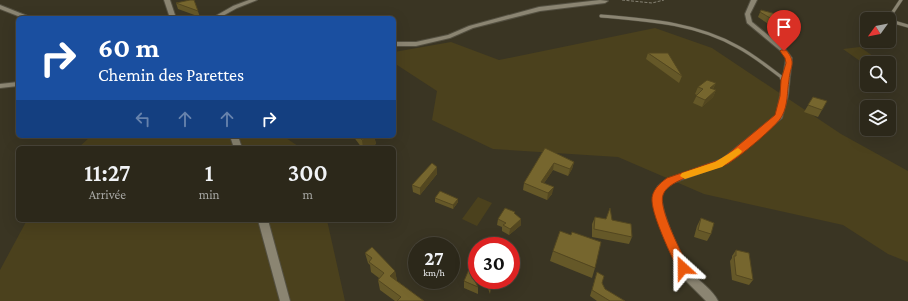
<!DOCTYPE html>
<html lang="fr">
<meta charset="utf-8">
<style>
:root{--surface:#2c281a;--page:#343023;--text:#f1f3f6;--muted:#a6a6a2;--line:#484439}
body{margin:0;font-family:"Crimson Pro",serif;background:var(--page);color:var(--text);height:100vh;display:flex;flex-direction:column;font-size:15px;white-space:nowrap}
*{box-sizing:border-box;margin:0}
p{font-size:13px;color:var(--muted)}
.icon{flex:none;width:22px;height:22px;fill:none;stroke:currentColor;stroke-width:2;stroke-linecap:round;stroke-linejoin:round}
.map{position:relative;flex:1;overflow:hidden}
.side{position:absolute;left:16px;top:146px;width:380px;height:76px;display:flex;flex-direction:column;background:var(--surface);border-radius:6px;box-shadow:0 4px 16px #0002,0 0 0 1px var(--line)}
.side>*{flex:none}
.top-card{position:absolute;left:16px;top:16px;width:380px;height:122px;border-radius:6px;box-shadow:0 4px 16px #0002,0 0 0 1px var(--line);background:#1a4fa0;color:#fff;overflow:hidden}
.needle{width:26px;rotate:237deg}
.buttons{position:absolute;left:860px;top:12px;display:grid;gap:8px}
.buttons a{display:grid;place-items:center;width:36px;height:36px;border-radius:6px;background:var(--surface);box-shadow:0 4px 16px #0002,0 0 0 1px var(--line);font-size:20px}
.speed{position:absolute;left:408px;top:237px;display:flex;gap:8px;font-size:20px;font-weight:700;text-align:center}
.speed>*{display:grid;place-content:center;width:52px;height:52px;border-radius:50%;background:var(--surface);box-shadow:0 4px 16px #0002,0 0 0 1px var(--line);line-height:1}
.speed small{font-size:10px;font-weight:400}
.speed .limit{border:6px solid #d22;background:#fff;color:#111}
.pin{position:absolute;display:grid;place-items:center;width:34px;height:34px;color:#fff;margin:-41px -17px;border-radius:50% 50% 50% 0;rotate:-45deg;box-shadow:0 0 4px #0007}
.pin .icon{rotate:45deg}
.me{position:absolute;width:44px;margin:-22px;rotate:336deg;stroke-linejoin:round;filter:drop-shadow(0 0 3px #0008)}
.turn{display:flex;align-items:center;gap:14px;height:84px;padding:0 16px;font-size:18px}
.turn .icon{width:52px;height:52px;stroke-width:2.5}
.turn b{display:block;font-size:28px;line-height:34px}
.lanes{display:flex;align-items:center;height:38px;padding:0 16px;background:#0003;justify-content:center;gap:20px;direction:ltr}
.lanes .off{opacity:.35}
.eta{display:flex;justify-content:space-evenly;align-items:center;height:68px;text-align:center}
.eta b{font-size:24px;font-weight:600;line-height:28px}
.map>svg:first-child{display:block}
</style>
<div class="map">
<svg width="908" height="301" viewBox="0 0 908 301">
<rect width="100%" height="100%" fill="#3a3523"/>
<!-- green -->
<path fill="#4b411d" d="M655,28l57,20 129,86 67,37v91l-20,-8 -45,-29 -139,-31 -86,-37 -125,-8 -61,-29 5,-29 -43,-28v-11l57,-10 48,18z
M860,47l23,16h-16v3l-24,-17z
M91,136h192l18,12h-223z
M478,197l14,6 -15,23 -15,-7z
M27,220h300l18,81h-345v-31z"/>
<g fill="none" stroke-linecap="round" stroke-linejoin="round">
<!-- service-far1 casing -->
<g stroke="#545041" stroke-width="4">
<path id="service-far1" d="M901,0l-12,18 5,4 14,4
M601,16c47,4 95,7 137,31 17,9 31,21 46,32"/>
</g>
<!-- service casing -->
<g stroke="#545041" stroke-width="5.5">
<path id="service" d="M782,78l3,2"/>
</g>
<!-- minor casing -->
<g stroke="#545041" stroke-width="2">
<path id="minor" d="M164,0h6l6,18h-6z
M249,0h8l-20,8 -18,10h-7l21,-12z
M600,0l8,1 -3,2 -65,8 -67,17 -23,10 -34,8h-22v-4h22l32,-7 21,-9 70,-19z
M751,0h6l-7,14 2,8 34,28 6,8 -4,38 -6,22 -54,45 -55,20c-4,3 -9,6 -11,11 -3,15 21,69 31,80 8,9 20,16 25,27h-12l-21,-21 -9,-16 -17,-41 -6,-22 1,-7 4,-8 9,-7 55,-20 54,-44 4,-19 6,-38 -4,-6 -35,-29 -2,-9z
M0,5l30,12 1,1h-8l-23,-9z
M18,82v4l-18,2v-4z
M230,136h8l4,12h-8z
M258,220h10l22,81h-10z"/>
</g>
<!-- path -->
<path stroke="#868273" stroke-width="1" stroke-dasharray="3 1.5" stroke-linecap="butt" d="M622,0l30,3 12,-3"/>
<!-- service-far1 -->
<use href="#service-far1" stroke="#8b8572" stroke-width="3"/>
<!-- service -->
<use href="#service" stroke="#8b8572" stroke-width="4"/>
<!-- minor -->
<use href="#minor" fill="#8b8572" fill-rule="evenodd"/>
</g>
<!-- wall -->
<path fill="#655828" d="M194,0l6,17 -22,-8 -2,-6z
M761,10l15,4h14l-3,6 -8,11 -21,-14z
M648,53l34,23 -3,7 -33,-24z
M716,83l-3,6 3,1 -3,7 -11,10 -9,-4 4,-8 -2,-1 3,-7z
M813,97l9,13 -4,7 -14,-5z
M353,136h21l2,8 -10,4h-4z
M545,148l29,14 -2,7 -4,7 -15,-6 -9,13 8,11 -5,6 -24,-10 1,-7z
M437,167v7l-17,21 -7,-3 -1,-7z
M435,198l23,4 -5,7 -18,-7z
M515,214l6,5v6l-12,10 -7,-4v-4l-5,-2 1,-6z
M595,217l17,3 20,17 -3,7 -37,-7v-13z
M701,218l10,16 -4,7 -13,-4 3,-11z
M477,249v16l-3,-2v-8z
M736,250l17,30 -4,5 -17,-5 -2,-19 2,-3v-2z
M553,251l42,17 -3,10 -42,-17z
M365,253l30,18 2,10 27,20h-29l-15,-11 -2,-10 1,-2 -8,-6 -1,-7 -2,-2z
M597,272l8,17 20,12h-28l-7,-5z
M485,280h7l-2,14z
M464,281l14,6v7l-14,-6z"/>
<!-- shaded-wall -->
<path fill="#534720" d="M790,14l-3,6 -8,11 3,-6z
M716,83l-4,7 -2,-2z
M716,90l-3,7 -11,10 3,-7z
M371,136h3l2,8 -10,4h-3l-1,-8z
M574,162l-2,7 -4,7 2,-7z
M554,163l-1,7 -13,19 1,-7z
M437,167v7l-17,21v-7z
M554,187l-2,7 -5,6 1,-7z
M458,199v3l-5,7v-4z
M521,219v6l-12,10 1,-6z
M395,271l2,10 -7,-5z"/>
<!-- building -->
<path fill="#76662e" stroke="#534720" d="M190,0h4l4,11 -22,-8z
M761,10l15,4 3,-3 11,3 -8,11 -22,-13z
M648,53h20l14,23z
M707,80l9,3 -6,5 6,2 -11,10 -9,-4 7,-7 -5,-2z
M813,97l14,4 -5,9 -14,-5z
M358,136h13l-9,4z
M545,148l29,14 -4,7 -16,-6 -13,19 13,5 -6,6 -24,-10z
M432,163l5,4 -17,21 -8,-3z
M440,191l18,8 -5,6 -18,-7z
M505,208l10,4 -1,1 7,6 -11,10 -7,-4 3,-2 -8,-4z
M610,208l2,12 19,4 1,13 -38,-8 1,-12 11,2z
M701,218l13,5 -3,11 -13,-4z
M560,231l11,4 1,-3 29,10 -6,26 -42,-17z
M372,247l23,24 -5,5 34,25h-27l4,-4 -23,-17 6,-7 -15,-11 3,-4 -7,-5z
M477,249v8l-3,-2z
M736,250l13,3 4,27 -17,-5 -2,-19h2z
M469,269l9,18 -14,-6z
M597,272l7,4 -2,7 3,6 20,12h-15l-18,-11z
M488,280h4l-1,8z"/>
<!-- route -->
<path fill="#ea580c" stroke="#983908" d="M781,50h5c11,13 4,16 3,30 -2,12 -1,25 -7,36 -4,9 -45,43 -55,48 -15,7 -59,14 -64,31 -5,13 19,59 26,73l-2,4 -4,1 -4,-1c-8,-17 -26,-54 -27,-71 -1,-10 8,-18 15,-23l55,-19 53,-44 5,-19 1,-16 5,-17 -1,-5 -5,-7z"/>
<!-- slow -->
<path fill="#f59e0b" d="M738,148l4,3 -1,2 -19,14 -37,12 -5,-3 2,-3 33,-11z"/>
</svg>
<div class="buttons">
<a><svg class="needle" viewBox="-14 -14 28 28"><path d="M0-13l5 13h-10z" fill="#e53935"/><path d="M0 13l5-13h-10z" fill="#a6a6a2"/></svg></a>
<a><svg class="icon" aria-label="search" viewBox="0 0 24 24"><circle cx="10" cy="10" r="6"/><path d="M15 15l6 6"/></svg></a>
<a><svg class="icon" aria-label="layers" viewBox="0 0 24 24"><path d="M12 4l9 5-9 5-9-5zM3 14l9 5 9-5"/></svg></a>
</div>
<div class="speed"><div>27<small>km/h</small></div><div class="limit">30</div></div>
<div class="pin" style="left:784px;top:51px;background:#d93025"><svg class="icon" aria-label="arrive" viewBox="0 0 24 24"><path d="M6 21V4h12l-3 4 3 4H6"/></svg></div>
<svg class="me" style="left:683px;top:268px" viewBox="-20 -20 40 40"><path d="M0-17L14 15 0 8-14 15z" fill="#ea580c" stroke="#fff" stroke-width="4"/></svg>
<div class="top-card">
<div class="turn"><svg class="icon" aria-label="right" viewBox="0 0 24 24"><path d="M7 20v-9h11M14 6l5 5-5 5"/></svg><div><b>60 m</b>Chemin des Parettes</div></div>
<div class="lanes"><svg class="icon off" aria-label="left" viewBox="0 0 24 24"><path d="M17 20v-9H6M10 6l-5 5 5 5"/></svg><svg class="icon off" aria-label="ahead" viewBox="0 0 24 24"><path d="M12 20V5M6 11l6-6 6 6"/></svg><svg class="icon off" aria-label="ahead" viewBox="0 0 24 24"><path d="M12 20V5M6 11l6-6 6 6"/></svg><svg class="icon" aria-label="right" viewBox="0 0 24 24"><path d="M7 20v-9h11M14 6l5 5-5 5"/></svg></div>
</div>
<section class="side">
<div class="eta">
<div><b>11:27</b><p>Arrivée</p></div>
<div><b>1</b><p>min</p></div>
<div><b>300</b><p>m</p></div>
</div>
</section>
</div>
